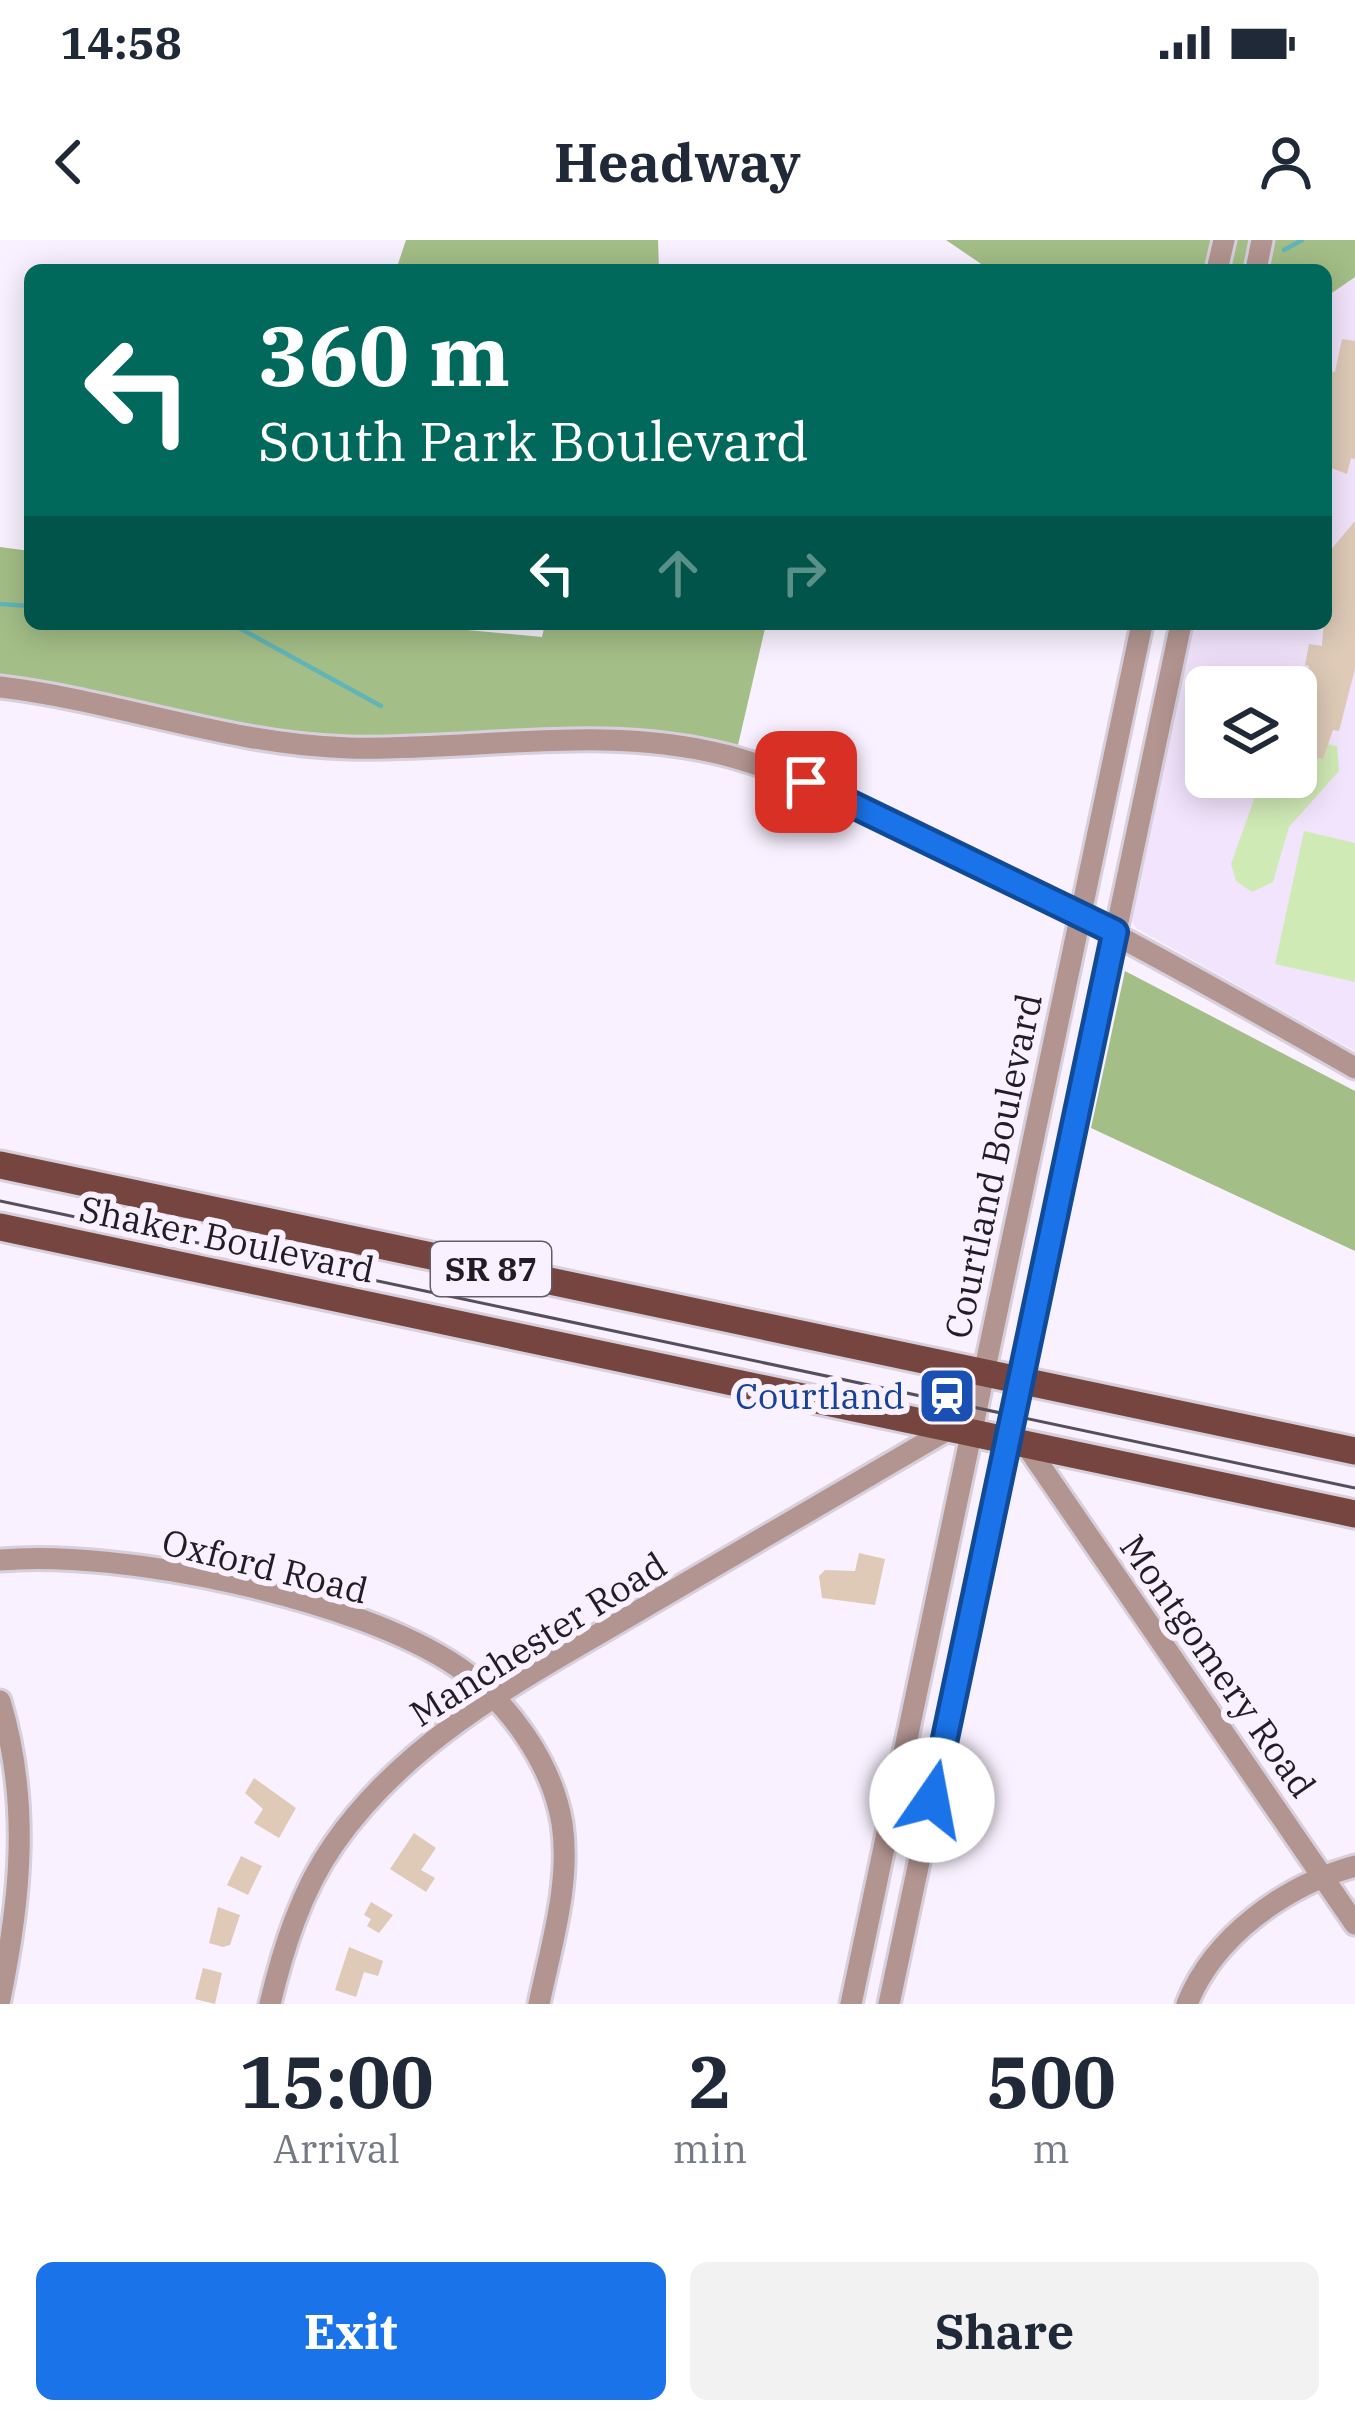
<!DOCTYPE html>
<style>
:root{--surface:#fff;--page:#f2f2f3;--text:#1f2937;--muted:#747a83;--accent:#1a73e8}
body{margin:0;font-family:"IBM Plex Serif",serif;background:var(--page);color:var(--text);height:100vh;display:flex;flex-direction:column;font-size:45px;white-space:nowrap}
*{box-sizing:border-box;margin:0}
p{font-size:39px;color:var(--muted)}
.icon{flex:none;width:66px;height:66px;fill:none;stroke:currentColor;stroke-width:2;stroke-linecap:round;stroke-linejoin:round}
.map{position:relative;height:1764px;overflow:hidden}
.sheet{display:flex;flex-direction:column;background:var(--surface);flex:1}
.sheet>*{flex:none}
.top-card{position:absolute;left:24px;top:24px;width:1308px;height:366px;border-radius:18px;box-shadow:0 6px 30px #0003;background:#00695c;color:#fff;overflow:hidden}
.tools{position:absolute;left:1185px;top:426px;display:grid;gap:24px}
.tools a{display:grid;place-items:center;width:132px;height:132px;border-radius:18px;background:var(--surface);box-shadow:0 6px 30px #0003;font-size:60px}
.pin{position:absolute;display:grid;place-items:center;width:102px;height:102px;color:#fff;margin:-51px;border-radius:24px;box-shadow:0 6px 18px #0006}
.me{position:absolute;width:132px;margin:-66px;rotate:12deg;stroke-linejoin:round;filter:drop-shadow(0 0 9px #0008)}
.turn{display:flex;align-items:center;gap:42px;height:252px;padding:0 36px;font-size:54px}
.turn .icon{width:156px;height:156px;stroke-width:2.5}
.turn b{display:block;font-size:84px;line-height:102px}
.lanes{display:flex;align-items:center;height:114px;padding:0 36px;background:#0003;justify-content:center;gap:60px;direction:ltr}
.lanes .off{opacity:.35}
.eta{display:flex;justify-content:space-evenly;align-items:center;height:204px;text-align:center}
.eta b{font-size:72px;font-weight:700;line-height:84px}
.action{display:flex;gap:24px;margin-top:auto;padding:24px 36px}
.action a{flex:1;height:138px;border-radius:18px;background:var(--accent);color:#fff;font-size:48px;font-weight:700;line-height:138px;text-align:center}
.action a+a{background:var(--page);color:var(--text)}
.status{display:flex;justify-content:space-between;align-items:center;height:84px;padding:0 60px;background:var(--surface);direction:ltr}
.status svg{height:33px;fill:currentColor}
header{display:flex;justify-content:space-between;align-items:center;height:156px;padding:0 36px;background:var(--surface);font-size:54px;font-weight:700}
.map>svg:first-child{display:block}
</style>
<div class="status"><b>14:58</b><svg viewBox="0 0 49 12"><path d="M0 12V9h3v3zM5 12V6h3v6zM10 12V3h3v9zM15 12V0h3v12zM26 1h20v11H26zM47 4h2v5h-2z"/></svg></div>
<header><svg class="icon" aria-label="back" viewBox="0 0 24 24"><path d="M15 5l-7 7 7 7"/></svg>Headway<svg class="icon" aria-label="person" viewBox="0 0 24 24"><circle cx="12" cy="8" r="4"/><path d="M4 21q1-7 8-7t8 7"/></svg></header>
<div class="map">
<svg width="1355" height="1764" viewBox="0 0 1355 1764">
<rect width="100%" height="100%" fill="#f9f1ff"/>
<!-- built -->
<path fill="#f2e4fc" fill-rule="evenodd" d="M1355,0v811l-219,-123 -7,-12 60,-292h137v-354zM1206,447h90v90h-90z"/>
<!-- green -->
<path fill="#d0eab5" d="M1296,498l41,8 2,25 -50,56 -16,55 -21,10 -16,-11 -5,-17 31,-87h34z
M1304,591l51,12v139l-80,-18z"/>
<!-- forest -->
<path fill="#a4be87" d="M406,0h252l1,30h-263z
M946,0h409v37l-29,20v-27h-336z
M0,307l30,4v73h373l139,13 3,-13h221l-31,134 -76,-15 -309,5 -350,-61z
M1125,731l230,120v160l-264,-123z"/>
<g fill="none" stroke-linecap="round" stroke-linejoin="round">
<!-- stream -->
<path stroke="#62b5b7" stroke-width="4.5" d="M1284,10l18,-10
M0,364l30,2
M232,384l149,82"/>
</g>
<!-- building -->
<path fill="#decab7" d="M1342,99l13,2v118l-4,-1 -4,16 -21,-8v-96l9,2z
M1355,281v148l-16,62 -6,-1 -10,29 -23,-5 3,-31 -5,-2 11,-55 -4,-1 4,-21 13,2 7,-94z
M859,1313l26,6 -10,46 -53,-7 -3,-22 6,-6 30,1z
M254,1538l42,30 -17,30 -25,-15 9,-14 -18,-16z
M414,1593l22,15 -15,22 14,8 -9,14 -36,-23z
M241,1616l21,10 -14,29 -21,-10z
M371,1662l22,13 -14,18 -12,-7 4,-7 -7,-4z
M218,1667l22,8 -10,30 -7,2 -14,-4z
M349,1707l34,14 -5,15 -14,-4 -8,25 -21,-7z
M203,1728l19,5 -7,31 -20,-5z"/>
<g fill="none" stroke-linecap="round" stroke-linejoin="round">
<!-- minor casing -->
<g stroke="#d7cfdc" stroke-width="27">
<path id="minor" d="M1217,30l7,-30
M1256,30l6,-30
M0,447c117,14 231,58 349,61 127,3 255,-25 380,8 76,21 147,58 217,92 140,68 274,143 409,220
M1026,1205l329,479
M0,1320c121,-11 357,38 458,107 50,34 94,96 104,156 9,60 -11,123 -23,181
M0,1461c30,100 21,197 0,298
M270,1764c13,-55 31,-113 64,-160 77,-111 203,-173 316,-240 100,-58 200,-116 299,-175
M851,1764l291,-1380
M889,1764l292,-1380
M1187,1764c27,-68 99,-119 168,-138"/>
</g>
<!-- major casing -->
<g stroke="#d7cfdc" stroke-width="33">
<path id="major" d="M0,925l1355,286
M0,987l1355,287"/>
</g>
<!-- minor -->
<use href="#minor" stroke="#b29490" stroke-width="21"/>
<!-- major -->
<use href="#major" stroke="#76453f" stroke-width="27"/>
<!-- tram -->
<path stroke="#554f59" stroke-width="3" d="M0,961l1355,287"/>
</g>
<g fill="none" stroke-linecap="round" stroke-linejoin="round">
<!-- route casing -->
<g stroke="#114b97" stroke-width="30">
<path id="route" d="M806,542l309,150 -183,868"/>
</g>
<!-- route -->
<use href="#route" stroke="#1a73e8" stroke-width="21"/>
</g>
<!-- icons -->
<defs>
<g id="station-square" transform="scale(3)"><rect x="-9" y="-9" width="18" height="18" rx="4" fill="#1a4fb4" stroke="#f9f1ff"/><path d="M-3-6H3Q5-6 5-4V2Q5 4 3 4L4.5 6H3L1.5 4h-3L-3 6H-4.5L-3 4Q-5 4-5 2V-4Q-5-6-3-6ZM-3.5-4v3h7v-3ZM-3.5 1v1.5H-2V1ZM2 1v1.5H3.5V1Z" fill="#fff"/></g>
</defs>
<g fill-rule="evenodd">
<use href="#station-square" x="947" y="1156"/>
</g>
<g text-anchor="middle" stroke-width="12" stroke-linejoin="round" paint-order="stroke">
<!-- shield labels -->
<rect fill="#f9f1ff" stroke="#625d66" stroke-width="3" x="431" y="1002" width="120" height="54" rx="9"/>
<g font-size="33" font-weight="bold" fill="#221d25">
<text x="491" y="1041">SR 87</text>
</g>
<!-- street labels -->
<g font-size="36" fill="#221d25" stroke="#f9f1ff">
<text transform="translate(993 926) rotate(-78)" y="13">Courtland Boulevard</text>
<text transform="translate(227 999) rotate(12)" y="13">Shaker Boulevard</text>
<text transform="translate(265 1326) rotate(14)" y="13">Oxford Road</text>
<text transform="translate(538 1399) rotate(-32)" y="13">Manchester Road</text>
<text transform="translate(1218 1426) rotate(55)" y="13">Montgomery Road</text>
</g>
<!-- transit labels -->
<g font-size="36" fill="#164399" stroke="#f9f1ff" text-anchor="end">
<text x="905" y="1169">Courtland</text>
</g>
</g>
</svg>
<div class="tools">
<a><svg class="icon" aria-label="layers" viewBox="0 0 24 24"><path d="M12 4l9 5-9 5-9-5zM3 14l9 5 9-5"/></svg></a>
</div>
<div class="pin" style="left:806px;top:542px;background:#d93025"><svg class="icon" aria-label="arrive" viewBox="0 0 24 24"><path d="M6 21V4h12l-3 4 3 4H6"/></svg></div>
<svg class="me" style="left:932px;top:1560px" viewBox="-20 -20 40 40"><circle r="19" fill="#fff"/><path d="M0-13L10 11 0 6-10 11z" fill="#1a73e8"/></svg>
<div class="top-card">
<div class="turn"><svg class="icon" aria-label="left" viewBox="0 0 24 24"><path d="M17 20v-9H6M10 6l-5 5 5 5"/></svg><div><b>360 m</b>South Park Boulevard</div></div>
<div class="lanes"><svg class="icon" aria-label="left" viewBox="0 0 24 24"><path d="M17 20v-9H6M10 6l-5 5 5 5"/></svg><svg class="icon off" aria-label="ahead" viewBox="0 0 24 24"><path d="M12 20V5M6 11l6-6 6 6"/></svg><svg class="icon off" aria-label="right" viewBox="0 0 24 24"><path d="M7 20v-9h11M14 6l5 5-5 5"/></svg></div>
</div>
</div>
<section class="sheet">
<div class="eta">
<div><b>15:00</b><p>Arrival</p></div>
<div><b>2</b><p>min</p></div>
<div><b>500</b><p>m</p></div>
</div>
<div class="action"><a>Exit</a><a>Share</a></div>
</section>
